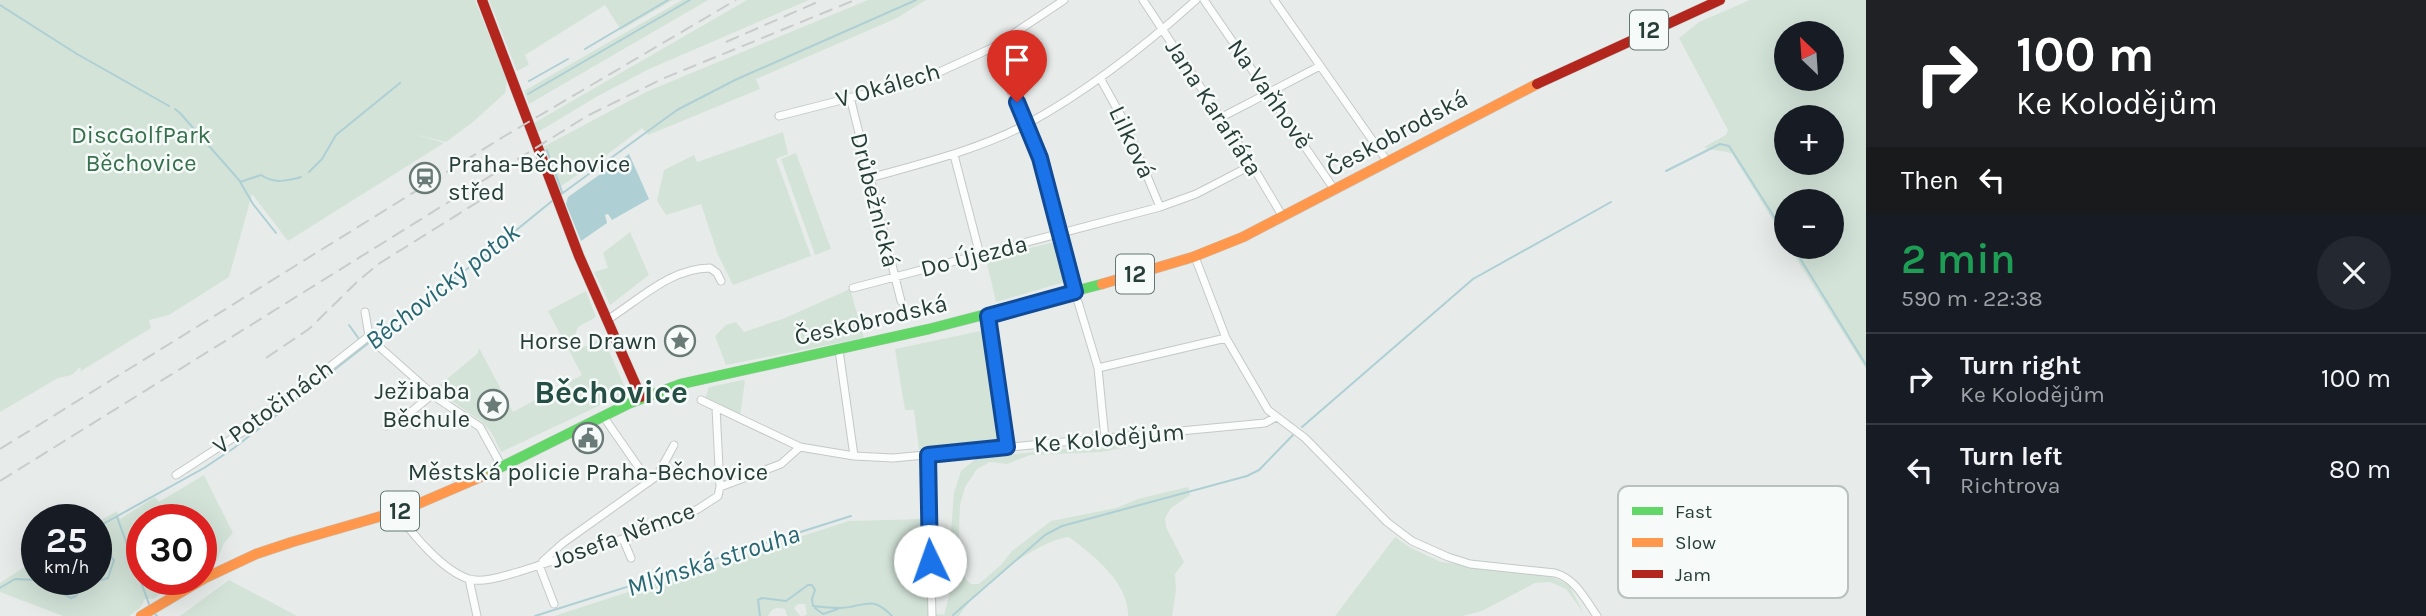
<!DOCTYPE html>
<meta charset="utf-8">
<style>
:root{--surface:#171b24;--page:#242831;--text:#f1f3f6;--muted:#9ea1a6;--line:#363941}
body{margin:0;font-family:Karla,sans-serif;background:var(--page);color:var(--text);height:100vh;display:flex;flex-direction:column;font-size:26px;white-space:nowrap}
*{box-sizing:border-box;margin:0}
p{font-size:23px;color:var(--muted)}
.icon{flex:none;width:38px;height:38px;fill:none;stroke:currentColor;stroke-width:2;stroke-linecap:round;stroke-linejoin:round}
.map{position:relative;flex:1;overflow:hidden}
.panel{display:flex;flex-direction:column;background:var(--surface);width:560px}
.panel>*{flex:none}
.guide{background:#202124;color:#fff;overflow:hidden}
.needle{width:46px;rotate:335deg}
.controls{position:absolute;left:1774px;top:21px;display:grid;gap:14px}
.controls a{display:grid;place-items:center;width:70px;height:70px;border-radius:50%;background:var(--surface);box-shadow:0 7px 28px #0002;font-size:35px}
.speed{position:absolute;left:21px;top:504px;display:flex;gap:14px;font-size:35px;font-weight:700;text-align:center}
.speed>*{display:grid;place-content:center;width:91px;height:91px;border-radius:50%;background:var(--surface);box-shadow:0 7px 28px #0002;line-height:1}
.speed small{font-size:18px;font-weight:400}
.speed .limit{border:10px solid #d22;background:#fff;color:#111}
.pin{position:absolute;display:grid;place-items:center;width:60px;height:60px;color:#fff;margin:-72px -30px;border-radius:50% 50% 50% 0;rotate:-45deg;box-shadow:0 0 7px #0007}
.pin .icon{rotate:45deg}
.me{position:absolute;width:77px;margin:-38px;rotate:357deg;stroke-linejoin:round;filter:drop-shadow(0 0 5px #0008)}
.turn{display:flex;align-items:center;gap:24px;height:147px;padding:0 35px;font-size:32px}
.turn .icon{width:91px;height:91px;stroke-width:2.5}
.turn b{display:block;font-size:49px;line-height:60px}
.then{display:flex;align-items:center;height:66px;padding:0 35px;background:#0003;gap:14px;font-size:26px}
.round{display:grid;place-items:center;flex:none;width:74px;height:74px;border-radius:37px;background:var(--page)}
.summary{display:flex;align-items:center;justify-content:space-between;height:119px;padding:0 35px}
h1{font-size:42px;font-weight:600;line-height:52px;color:#1e9e55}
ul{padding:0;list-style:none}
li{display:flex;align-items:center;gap:21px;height:91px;padding:0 35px;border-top:2px solid var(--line)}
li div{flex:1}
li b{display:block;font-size:26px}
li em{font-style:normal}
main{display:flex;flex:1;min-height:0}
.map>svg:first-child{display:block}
</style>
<main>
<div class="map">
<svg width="1866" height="616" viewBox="0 0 1866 616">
<rect width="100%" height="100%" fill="#e7ecea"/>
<!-- green -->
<path fill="#d3e3d8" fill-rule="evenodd" d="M0,0h475l32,81 -2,12 -32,29 -27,20 -32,-8 30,9 -156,98 -36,-47 -23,83 -60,38 -20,5 2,8 -70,43 -1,-4 -8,8 -14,3 -58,34z
M489,0h184l-52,30 -16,-25 -80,50 4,10 -12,6z
M682,0h26l-179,104 -5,-13z
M747,0h62l-160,69 -53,28 -58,35 -4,-9z
M868,0h58l-29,18 -141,61 4,10 -112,46 -6,-7 -42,32 -42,28 -15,-41 105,-56z
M1750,0h116v369l-77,-122h43v-46h-45v42l-55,-89c-10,-5 -20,-2 -28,-7l22,-12 2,-5 -49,-92 20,-16zM1787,33h45v46h-45zM1787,117h45v46h-45z
M783,132l5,22 -12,5 35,97 -78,29 -15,-30 -17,-51 -35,11 -9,-14 7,-31 30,-15 3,7z
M796,153l35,96 -16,6 -34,-96z
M630,232l19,43 -39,30 -16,-33 14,-4 -5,-15z
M1058,241l10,40 -72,21 -10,-43z
M850,289l14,49 -138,27 -11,-29 11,-11 10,-3 8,10 41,-14z
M586,291l10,26 -18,10 -7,20 3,5 29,-15 23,53 -2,4 -123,58 -10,-20 -9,-10 -47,-33 42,-35 2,-6 34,64 69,-37 -34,-64z
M985,330l16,113 -82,7 -5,-40h-9l-10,-61z
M743,380l2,1 -5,35 -35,-17 4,-12z
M1120,443l13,3 -32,6 -71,3 -23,9 -17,-2 -13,7 -12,18 -5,18 -2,55 8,20 5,4h8l22,-19 11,-14 39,-30 65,-13 22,-9 50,-12 2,8 -19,13 -6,10 1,9 18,35 -9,12 1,17 -4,25h-44c1,-33 -35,-61 -59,-79 -34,4 -92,50 -110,79h-155l3,-2 -2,-10h-7l-4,4 6,8h-13l-2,-7c-9,-2 -13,-1 -17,7h-214l295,-95 75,-2 6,94 14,2 7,-27 -1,-43 4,-52 7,-22 16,-13z
M204,475l29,58 -9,10 -7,18 -16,9v-50h-59v59h44l-33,20h-8l-5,9 -11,8h-66l-63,-24v-9l37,-24v20h59v-56l21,-12 3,8 35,-22 4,5z
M1395,537l16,11 30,14 111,15 17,8 14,27 -17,-23 -16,-7 -15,1 -53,28 -20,5h-127z
M229,580l68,36h-117z"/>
<!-- water -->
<path fill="#aecfd4" d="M629,154l20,45 -37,21 -4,-6 -3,1 2,8 -26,18 -15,-37 2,-7z"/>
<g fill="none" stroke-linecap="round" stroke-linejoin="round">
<!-- stream -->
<path stroke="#aecfd4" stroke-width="2" d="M0,5l77,49 92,52
M585,49l83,-49
M529,81l39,-22
M528,94l162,-94
M175,109l5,4 59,67 14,24 23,29
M547,150l5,15
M1666,171l54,-27 9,2 58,91
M309,172l13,-13 14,-24 64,-52
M555,172l7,20
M240,182l21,-7c13,9 26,6 40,2
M560,195l117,-85 58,-30 181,-80
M1793,247l73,118
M349,325l10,14
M374,339l113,-85 65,-53
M1302,427l171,-148 138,-77
M117,517l32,87
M96,539l7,-15 101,-56 30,-20 136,-106
M96,555l4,4 10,-3 4,4 -6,18 -7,2 -5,-5
M0,588l15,-9 23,1 33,18 5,-2 4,-9 4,-2 4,-6
M815,608l8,6 15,-5
M155,614l2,2
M953,615l92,-80 17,-9 185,-50 12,-6 34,-35
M535,616l316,-100
M760,616l-2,-16 4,-2 24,3 22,-16h4l3,5 -3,9 1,7c9,1 19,2 28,2 24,-1 30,-14 51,8"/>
<!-- street casing -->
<g stroke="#c4c9c7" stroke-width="9">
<path id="street" d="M1143,0l109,165 31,52
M1204,0l130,189
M1274,0l113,161
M992,48l48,110 35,134
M1100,78l25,45 35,84
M850,97l51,204
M779,116l145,-37 68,-31 72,-48
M1220,118l100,-52
M954,155l26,100
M870,178c53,-15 108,-28 157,-54 61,-33 118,-78 169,-124
M1195,257l31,81 42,72 37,28 82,84 25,19 36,16 22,7 85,9c21,6 30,26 42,43
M853,288l307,-81 36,-13 56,-29
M1078,302l20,66 7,71
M365,312l4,24 6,7 62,55 43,29 22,40
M987,316l20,131
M607,320c31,-19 63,-52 103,-52l7,5 4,8
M839,350l15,106
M1098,368l128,-30
M701,400l99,47 54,9 39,2 372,-35 11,-6
M603,416l46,66
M386,426l26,-15 21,-17
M928,455l4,161
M176,475l91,-59 102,-80
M720,487l61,-23 19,-17
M397,512c15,22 46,59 72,67 15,4 34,-3 49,-7l120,-38 60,-25 20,-13 2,-9 -4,-79
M623,539l8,19
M543,561l20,-18 94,-67 17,-31
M539,565l15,39
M469,579l8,37"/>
</g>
<!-- fast casing -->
<g stroke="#c5cac8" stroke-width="11">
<path id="fast" d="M483,476l147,-73 51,-19 248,-55 173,-45"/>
</g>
<!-- slow casing -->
<g stroke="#c5cac8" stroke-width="11">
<path id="slow" d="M1102,284l91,-27 50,-20 294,-153
M141,616l64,-38 51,-24 36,-12 114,-33 77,-33"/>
</g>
<!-- jam casing -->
<g stroke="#c5cac8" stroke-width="11">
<path id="jam" d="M482,0l97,256 62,141
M1537,84l183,-84"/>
</g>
<!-- street -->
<use href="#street" stroke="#fbfcfc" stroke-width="7"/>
<!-- fast -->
<use href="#fast" stroke="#63d668" stroke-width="10"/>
<!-- slow -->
<use href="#slow" stroke="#ff974d" stroke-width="10"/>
<!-- jam -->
<use href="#jam" stroke="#b3261e" stroke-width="10"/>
<!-- rail -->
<path stroke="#c8cccb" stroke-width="2" stroke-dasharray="14 7" stroke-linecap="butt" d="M726,42l96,-42
M266,358l43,-29 50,-49 21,-17 109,-68
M0,449l503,-312 233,-137
M0,481l587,-365 75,-37 193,-79"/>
</g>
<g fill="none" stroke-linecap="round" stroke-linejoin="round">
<!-- route casing -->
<g stroke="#114b97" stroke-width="18">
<path id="route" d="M930,561l-2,-106 79,-8 -19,-131 87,-24 -35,-134 -23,-56"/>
</g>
<!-- route -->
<use href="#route" stroke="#1a73e8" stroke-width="12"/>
</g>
<!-- icons -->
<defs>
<g id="station-ring" transform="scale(1.575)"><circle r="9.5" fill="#f6faf8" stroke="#6a7a76" stroke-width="1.5"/><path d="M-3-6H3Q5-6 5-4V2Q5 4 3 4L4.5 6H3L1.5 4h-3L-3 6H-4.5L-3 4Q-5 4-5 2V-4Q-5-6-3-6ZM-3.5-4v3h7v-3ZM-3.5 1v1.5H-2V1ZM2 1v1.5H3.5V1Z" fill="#6a7a76"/></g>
<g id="sight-ring" transform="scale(1.575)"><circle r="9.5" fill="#f6faf8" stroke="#6a7a76" stroke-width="1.5"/><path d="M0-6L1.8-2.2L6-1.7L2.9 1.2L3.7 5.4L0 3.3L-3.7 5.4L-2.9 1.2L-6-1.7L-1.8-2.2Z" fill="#6a7a76"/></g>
<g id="civic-ring" transform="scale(1.575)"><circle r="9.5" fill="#f6faf8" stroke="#6a7a76" stroke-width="1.5"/><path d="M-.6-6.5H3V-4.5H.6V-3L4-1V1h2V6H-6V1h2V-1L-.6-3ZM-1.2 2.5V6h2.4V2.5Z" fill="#6a7a76"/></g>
</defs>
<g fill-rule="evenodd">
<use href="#station-ring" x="425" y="178"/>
<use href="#sight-ring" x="680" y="341"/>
<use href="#sight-ring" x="493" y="405"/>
<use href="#civic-ring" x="588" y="438"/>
</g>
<g text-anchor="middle" stroke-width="5" stroke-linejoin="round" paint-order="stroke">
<!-- shield labels -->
<g fill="#f6faf8" stroke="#657672" stroke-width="2">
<rect x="1630" y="10.5" width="38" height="39" rx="5"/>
<rect x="1116" y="254.5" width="38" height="39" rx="5"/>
<rect x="381" y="491.5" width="38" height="39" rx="5"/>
</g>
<g font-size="23" font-weight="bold" fill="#273d38">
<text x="1649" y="38">12</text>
<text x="1135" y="282">12</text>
<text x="400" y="519">12</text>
</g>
<!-- street labels -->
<g font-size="24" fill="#273d38" stroke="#f6faf8">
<text transform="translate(888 85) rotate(-16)" y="8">V Okálech</text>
<text transform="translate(1270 94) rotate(55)" y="8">Na Vaňhově</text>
<text transform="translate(1214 108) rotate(57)" y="8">Jana Karafiáta</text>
<text transform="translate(1397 133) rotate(-28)" y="8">Českobrodská</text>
<text transform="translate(1132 142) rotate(65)" y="8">Lilková</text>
<text transform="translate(875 200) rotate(76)" y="8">Drůbežnická</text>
<text transform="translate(974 256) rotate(-14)" y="8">Do Újezda</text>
<text transform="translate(871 320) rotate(-13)" y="8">Českobrodská</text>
<text transform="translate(273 407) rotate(-36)" y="8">V Potočinách</text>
<text transform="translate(1109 438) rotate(-5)" y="8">Ke Kolodějům</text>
<text transform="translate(623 535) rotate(-20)" y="8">Josefa Němce</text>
</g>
<!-- park labels -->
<g font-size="24" fill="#36704d" stroke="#f6faf8">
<text x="141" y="143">DiscGolfPark<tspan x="141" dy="28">Běchovice</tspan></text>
</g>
<!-- poi labels -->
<g font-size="24" fill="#273d38" stroke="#f6faf8" text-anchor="end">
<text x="448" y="172" text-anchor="start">Praha-Běchovice<tspan x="448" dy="28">střed</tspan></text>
<text x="657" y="349">Horse Drawn</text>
<text x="470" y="399">Ježibaba<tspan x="470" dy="28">Běchule</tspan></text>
<text x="588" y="480" text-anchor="middle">Městská policie Praha-Běchovice</text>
</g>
<!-- water labels -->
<g font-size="26" font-style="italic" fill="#286673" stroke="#f6faf8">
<text transform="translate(442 286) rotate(-38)" y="9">Běchovický potok</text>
<text transform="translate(713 560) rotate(-18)" y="9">Mlýnská strouha</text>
</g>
<!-- district labels -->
<g font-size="32" font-weight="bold" fill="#254e44" stroke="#f6faf8">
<text x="611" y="403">Běchovice</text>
</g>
</g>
<!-- legend -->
<rect x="1618" y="486" width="230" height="112" rx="10" fill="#f6faf8" stroke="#b8c1be" stroke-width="2"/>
<rect x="1632" y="507" width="31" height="8" fill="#63d668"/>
<rect x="1632" y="538" width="31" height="9" fill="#ff974d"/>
<rect x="1632" y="570" width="31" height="8" fill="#b3261e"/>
<g font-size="19" fill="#273d38">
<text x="1675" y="518">Fast</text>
<text x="1675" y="549">Slow</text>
<text x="1675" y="581">Jam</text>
</g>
</svg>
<div class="controls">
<a><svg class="needle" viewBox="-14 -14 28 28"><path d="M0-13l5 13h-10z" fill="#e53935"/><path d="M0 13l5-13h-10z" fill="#9ea1a6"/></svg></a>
<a>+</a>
<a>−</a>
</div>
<div class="speed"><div>25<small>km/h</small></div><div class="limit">30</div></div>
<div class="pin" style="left:1017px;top:102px;background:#d93025"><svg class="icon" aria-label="arrive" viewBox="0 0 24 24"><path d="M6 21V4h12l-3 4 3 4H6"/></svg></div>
<svg class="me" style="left:930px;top:561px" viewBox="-20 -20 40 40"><circle r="19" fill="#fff"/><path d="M0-13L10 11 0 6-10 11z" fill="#1a73e8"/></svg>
</div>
<section class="panel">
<div class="guide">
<div class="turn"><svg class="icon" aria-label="right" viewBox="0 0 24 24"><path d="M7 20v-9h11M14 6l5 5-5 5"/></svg><div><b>100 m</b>Ke Kolodějům</div></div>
<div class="then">Then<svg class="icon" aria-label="left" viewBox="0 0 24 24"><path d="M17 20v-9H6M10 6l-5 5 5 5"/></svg></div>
</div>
<div class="summary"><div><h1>2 min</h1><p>590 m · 22:38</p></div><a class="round"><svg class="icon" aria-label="close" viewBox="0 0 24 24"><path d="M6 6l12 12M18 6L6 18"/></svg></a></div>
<ul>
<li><svg class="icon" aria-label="right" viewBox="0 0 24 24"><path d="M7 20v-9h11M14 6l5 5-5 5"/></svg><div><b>Turn right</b><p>Ke Kolodějům</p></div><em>100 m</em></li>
<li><svg class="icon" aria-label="left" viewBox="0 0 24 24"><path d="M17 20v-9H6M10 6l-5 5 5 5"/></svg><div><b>Turn left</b><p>Richtrova</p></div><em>80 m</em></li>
</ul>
</section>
</main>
